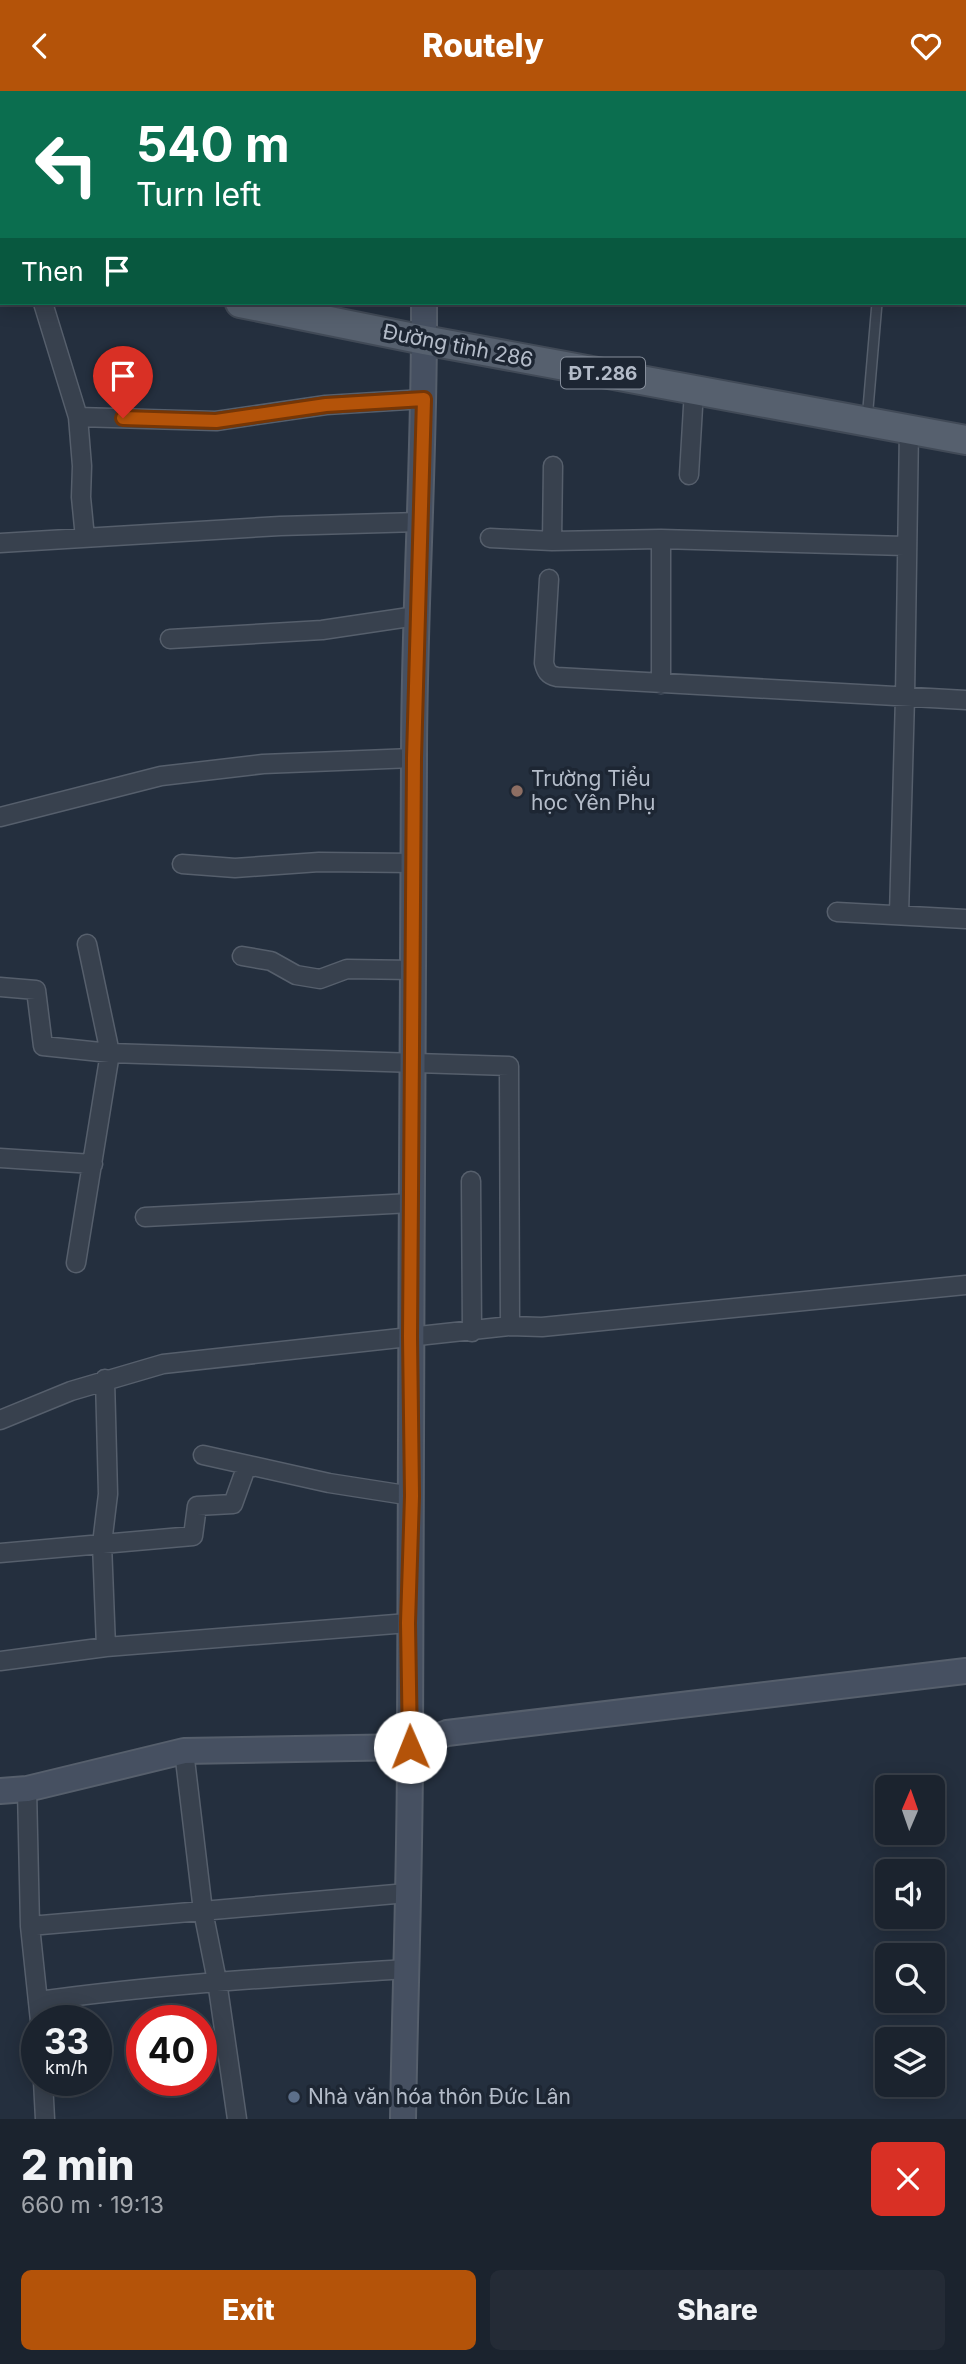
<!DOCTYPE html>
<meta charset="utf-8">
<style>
:root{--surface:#1b232e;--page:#242b36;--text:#f1f3f6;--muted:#a0a4aa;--line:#39404a;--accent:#b45309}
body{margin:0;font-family:Inter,sans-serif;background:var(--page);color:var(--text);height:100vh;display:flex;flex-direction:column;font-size:26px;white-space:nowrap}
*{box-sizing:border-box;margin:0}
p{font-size:23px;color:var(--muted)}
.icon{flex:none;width:38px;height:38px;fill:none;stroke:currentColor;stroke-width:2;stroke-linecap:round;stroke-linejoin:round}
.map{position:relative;height:2028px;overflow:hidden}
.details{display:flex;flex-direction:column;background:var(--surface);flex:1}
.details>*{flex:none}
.banner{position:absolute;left:0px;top:0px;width:966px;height:214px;box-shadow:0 4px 18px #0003,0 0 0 2px var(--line);background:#0b6e4f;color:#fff;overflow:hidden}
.needle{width:46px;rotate:2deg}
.fabs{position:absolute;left:875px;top:1684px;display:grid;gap:14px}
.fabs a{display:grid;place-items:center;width:70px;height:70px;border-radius:10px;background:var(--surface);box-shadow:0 4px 18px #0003,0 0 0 2px var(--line);font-size:35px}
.speed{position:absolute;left:21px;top:1914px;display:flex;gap:14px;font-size:35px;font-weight:700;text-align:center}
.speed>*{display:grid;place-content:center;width:91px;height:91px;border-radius:50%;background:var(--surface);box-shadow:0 4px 18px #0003,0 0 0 2px var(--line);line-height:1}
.speed small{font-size:18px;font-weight:400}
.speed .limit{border:10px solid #d22;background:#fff;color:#111}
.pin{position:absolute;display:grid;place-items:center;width:60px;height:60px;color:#fff;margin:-72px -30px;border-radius:50% 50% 50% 0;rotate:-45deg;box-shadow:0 0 7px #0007}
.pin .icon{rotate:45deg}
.me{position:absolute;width:77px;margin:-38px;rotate:359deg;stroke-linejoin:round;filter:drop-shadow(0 0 5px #0008)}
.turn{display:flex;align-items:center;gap:24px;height:147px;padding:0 21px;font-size:32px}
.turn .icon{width:91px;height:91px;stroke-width:2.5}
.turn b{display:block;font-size:49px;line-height:60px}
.then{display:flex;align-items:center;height:66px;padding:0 21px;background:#0003;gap:14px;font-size:26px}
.round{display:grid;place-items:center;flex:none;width:74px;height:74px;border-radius:10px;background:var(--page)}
.summary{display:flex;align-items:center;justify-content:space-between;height:119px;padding:0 21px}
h1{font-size:42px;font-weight:800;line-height:52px}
.action{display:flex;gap:14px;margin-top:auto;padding:14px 21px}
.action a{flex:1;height:80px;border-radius:10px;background:var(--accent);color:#fff;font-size:28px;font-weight:800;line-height:80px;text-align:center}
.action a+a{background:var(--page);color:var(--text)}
header{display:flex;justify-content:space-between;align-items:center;height:91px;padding:0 21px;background:var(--accent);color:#fff;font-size:32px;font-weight:800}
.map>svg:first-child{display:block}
</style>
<header><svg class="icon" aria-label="back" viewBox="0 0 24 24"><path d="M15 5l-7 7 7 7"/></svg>Routely<svg class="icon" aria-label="heart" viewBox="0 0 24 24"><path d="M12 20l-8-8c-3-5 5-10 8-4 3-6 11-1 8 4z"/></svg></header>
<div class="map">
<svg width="966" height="2028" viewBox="0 0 966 2028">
<rect width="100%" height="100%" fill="#242f3e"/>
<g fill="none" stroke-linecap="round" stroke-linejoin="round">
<!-- lane casing -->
<g stroke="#565f6c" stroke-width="12">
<path id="lane" d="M867,329l10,-117"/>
</g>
<!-- street casing -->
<g stroke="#565f6c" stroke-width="21">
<path id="street" d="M43,212l35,114 4,49 -1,31 4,41
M78,326l138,4 110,-16 98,-6
M689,384l5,-85
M490,447l62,3 109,-2 244,7
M552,450l1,-75
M0,452l280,-17 139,-4
M549,488l-5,84c2,8 4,12 13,14l409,23
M170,548l152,-9 94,-14
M661,593v-145
M0,726l161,-41 102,-12 150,-6
M182,773l53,4 84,-6 95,1
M837,821l129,7
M899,824l6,-218 4,-268
M242,865l29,5 25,14 24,4 27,-10 66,1
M0,896l36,3 7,56 67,7 399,13 1,260
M0,1067l93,6
M471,1090l1,151
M145,1126l266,-14
M76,1172l34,-210 -23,-109
M105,1288l3,115 -6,50 4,103
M0,1329l71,-29 92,-27 347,-38 32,1 424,-42
M203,1364l126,28 83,13
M0,1462l193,-17 4,-30 36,-2 14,-39
M0,1570l106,-14 302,-24
M184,1660l19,160 14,70 20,138
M27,1698l3,137 10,95
M30,1835l377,-33
M39,1910c122,-17 244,-24 366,-32
M43,1990l2,38"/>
</g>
<!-- secondary casing -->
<g stroke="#565f6c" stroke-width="28">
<path id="secondary" d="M424,0v2
M0,1700l27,-2 157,-38 226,-4 37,-14 519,-62
M403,2028c2,-125 7,-250 7,-374 0,-329 3,-657 4,-986 0,-152 11,-304 10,-456"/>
</g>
<!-- primary casing -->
<g stroke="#414a57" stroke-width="32">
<path id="primary" d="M0,168h2
M240,212l184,37 542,100"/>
</g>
<!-- lane -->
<use href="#lane" stroke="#38414e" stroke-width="9"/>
<!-- street -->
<use href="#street" stroke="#38414e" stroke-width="18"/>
<!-- secondary -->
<use href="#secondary" stroke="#465061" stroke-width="24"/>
<!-- primary -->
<use href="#primary" stroke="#56606e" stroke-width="28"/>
</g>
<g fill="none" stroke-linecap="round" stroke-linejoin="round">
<!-- route casing -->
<g stroke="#753606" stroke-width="18">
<path id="route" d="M123,327l93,3 110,-16 98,-6 -10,359 -4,579 2,159 -4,127 2,124"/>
</g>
<!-- route -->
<use href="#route" stroke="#b45309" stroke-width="12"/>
</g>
<!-- markers -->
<circle fill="#8d6e63" stroke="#1d2633" stroke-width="2.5" cx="517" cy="700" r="7"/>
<circle fill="#5c6f8a" stroke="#1d2633" stroke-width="2.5" cx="294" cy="2006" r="7"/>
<g text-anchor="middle" stroke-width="7" stroke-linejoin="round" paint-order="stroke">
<!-- shield labels -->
<rect fill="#1d2633" stroke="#878f9c" stroke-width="2" x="561" y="266.5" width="84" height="31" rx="5"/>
<g font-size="19" font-weight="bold" fill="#b4bcc9">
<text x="603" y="289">ĐT.286</text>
</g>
<!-- street labels -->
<g font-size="21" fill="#b4bcc9" stroke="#1d2633">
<text transform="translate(458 255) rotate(11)" y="7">Đường tỉnh 286</text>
</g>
<!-- poi labels -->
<g font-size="21" fill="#b4bcc9" stroke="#1d2633" text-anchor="start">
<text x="531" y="695">Trường Tiểu<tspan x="531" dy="24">học Yên Phụ</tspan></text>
<text x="308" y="2013">Nhà văn hóa thôn Đức Lân</text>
</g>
</g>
</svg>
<div class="fabs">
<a><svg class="needle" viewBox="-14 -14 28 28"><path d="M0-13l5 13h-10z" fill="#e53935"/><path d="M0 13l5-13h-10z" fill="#a0a4aa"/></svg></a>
<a><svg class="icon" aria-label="sound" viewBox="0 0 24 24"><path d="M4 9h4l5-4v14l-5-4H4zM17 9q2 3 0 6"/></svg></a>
<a><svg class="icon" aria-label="search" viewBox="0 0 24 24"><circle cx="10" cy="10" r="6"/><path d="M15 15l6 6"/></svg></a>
<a><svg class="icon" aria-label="layers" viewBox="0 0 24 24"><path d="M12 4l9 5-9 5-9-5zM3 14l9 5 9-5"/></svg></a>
</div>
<div class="speed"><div>33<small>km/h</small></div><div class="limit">40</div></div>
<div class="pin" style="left:123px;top:327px;background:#d93025"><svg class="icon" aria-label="arrive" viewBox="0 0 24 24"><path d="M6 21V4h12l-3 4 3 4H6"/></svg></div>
<svg class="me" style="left:410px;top:1656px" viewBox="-20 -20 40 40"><circle r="19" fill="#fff"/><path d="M0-13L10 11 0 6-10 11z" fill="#b45309"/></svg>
<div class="banner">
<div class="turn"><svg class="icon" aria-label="left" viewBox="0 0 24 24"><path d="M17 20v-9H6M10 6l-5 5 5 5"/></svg><div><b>540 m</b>Turn left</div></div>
<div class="then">Then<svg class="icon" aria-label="arrive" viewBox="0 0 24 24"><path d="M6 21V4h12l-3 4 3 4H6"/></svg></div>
</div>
</div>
<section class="details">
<div class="summary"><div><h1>2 min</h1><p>660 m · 19:13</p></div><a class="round" style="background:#d93025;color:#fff"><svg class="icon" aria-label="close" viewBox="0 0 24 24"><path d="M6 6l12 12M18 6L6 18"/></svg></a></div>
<div class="action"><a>Exit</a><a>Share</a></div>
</section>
